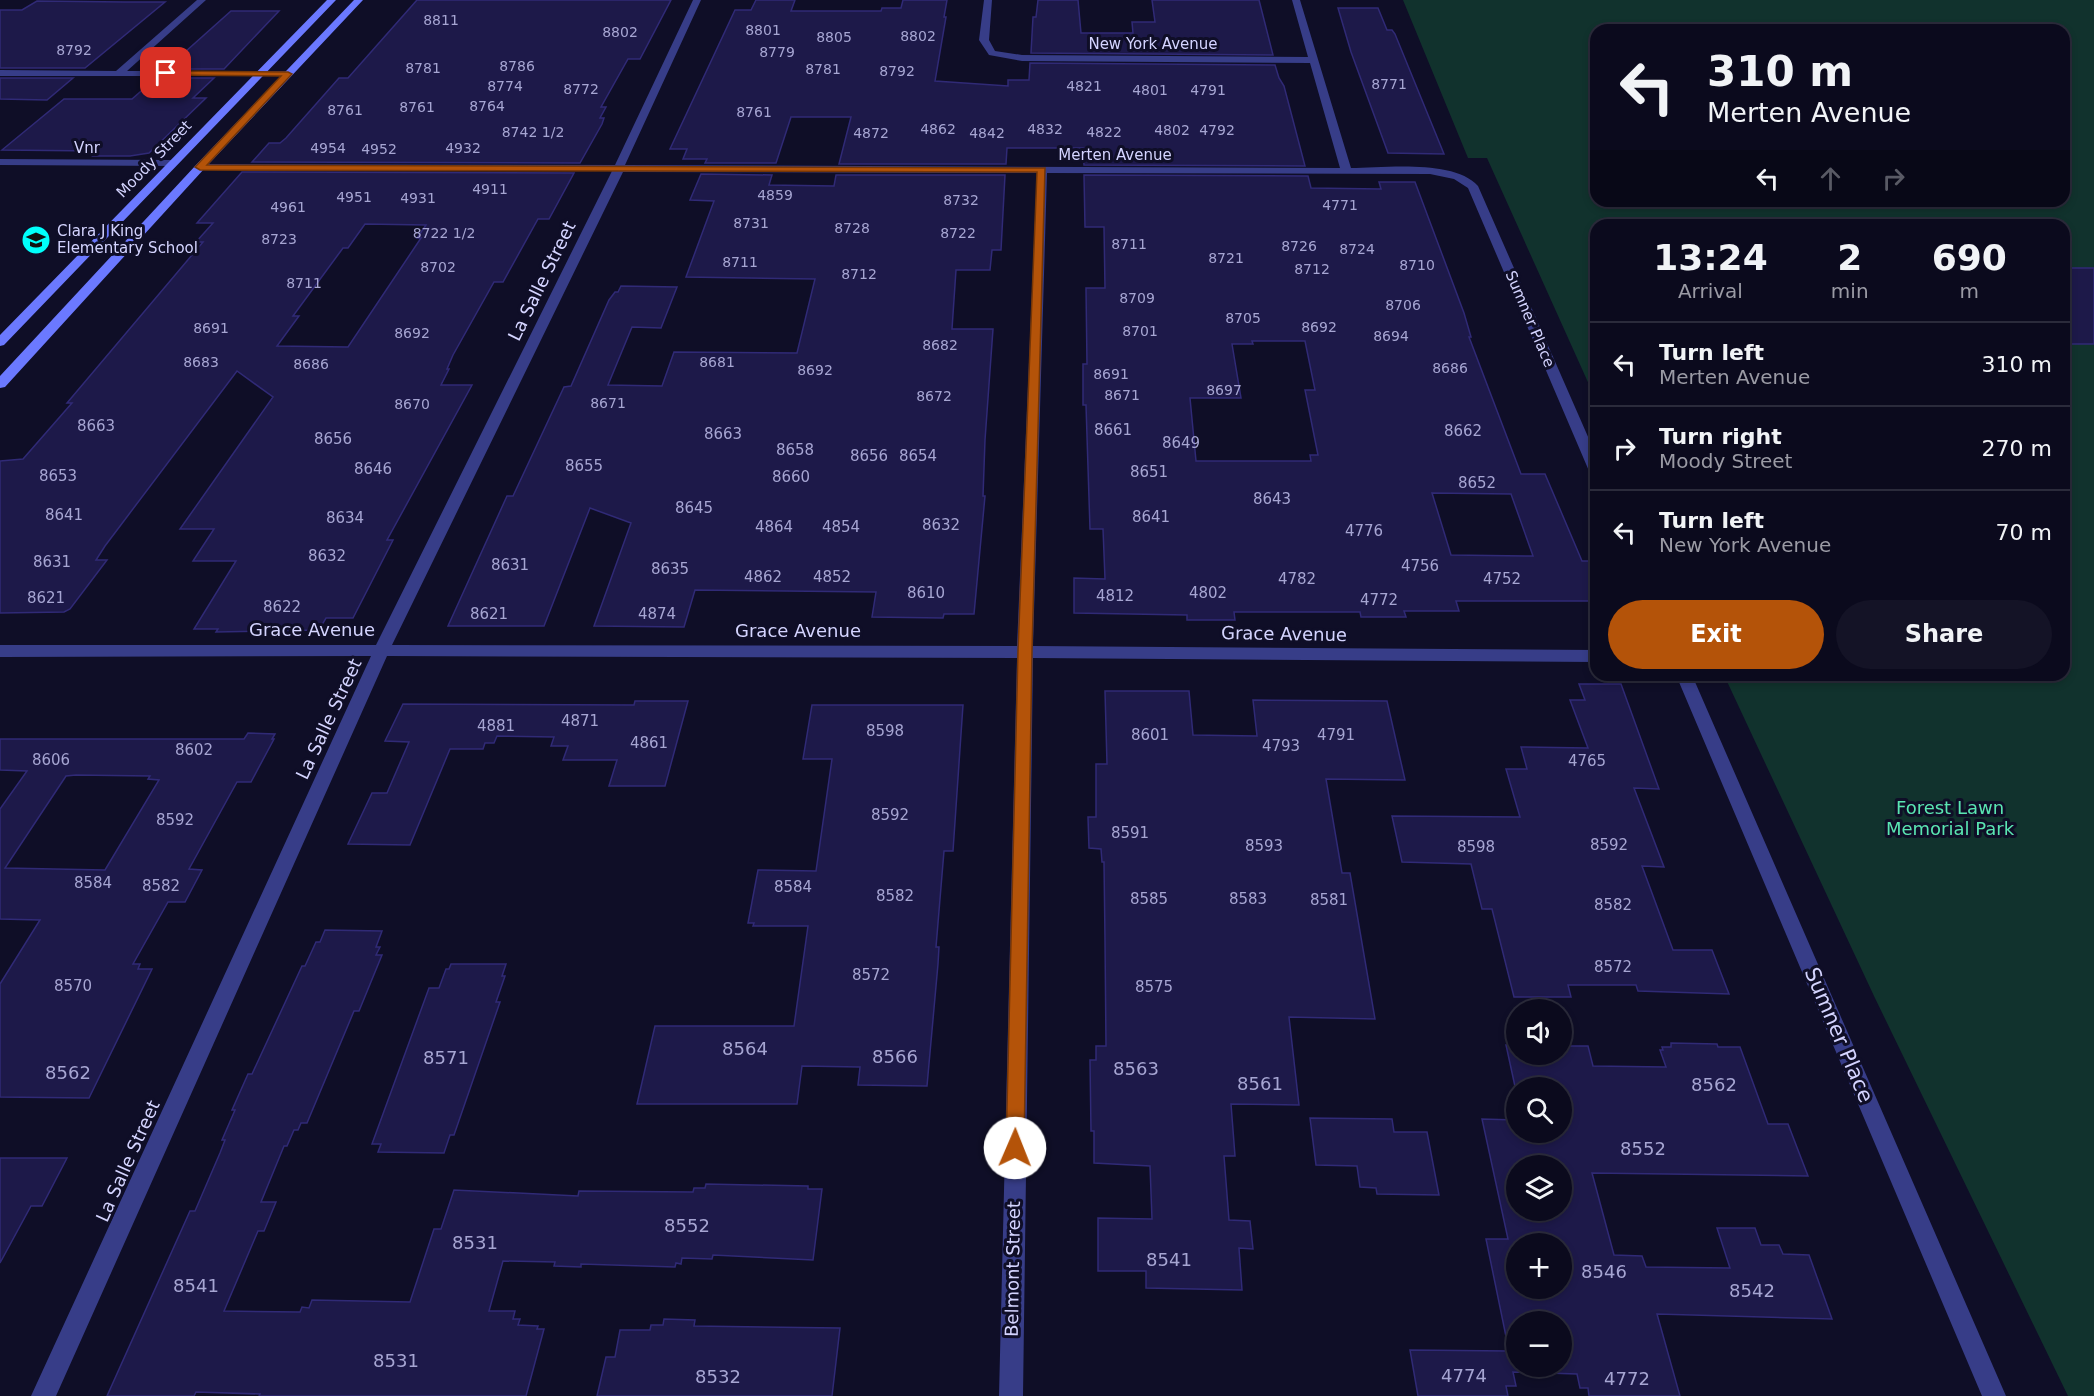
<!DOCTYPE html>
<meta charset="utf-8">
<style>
:root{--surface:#0b0a1d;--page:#141326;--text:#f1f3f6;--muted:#9a9aa4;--line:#2b2b3b;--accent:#b45309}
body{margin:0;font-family:"DejaVu Sans",sans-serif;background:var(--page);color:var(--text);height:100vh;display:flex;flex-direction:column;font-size:22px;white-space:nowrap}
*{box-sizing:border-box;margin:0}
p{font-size:20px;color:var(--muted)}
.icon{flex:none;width:33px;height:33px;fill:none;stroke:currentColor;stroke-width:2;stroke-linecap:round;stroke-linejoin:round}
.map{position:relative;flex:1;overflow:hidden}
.details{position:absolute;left:1590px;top:219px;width:480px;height:462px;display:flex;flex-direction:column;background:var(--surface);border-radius:18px;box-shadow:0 3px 9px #0003,0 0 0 2px var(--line)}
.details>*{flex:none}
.guide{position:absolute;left:1590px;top:24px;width:480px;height:183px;border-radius:18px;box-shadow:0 3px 9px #0003,0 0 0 2px var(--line);background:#0b0a1d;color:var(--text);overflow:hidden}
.buttons{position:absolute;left:1506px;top:999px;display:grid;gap:12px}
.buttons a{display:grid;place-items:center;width:66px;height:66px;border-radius:50%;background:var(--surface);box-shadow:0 3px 9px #0003,0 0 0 2px var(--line);font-size:30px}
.pin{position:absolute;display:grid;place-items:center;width:51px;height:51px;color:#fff;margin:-26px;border-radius:12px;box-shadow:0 3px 9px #0006}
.me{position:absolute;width:66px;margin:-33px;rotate:1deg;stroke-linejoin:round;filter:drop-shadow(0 0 4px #0008)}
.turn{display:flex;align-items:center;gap:21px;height:126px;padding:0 18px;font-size:27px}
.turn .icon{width:78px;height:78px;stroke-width:2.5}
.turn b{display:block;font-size:42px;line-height:51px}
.lanes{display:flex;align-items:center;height:57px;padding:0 18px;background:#0003;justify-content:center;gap:30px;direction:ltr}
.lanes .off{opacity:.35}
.eta{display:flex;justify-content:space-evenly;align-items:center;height:102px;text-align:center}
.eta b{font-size:36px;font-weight:700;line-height:42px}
.button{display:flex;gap:12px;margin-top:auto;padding:12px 18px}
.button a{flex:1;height:69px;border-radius:36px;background:var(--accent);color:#fff;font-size:24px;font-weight:700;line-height:69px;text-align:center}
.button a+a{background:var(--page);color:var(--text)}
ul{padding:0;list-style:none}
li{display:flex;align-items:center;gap:18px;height:84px;padding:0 18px;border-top:2px solid var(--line)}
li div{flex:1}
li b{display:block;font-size:22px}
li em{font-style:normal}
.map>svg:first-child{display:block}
</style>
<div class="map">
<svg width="2094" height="1396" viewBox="0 0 2094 1396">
<rect width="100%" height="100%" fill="#0f0e27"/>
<!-- green -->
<path fill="#11322d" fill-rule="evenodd" d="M1403,0h691v1396h-26l-194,-400 -150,-321h340v-450h-468v175l-109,-242h-19zM1596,30h468v171h-468z"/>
<!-- building -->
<path fill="#1d1949" stroke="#302a76" stroke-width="1.5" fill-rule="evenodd" d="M417,0h254l-31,59h-12l-27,48h5l-6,11h4l-2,6 -22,39 -328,-1 17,-19h11l6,-5 53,-60h9z
M756,0h39l-4,11h90l1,-3h19l2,-8h44l-3,17h2l-11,64 73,5v-6h21l1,-17 245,2 4,13 5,8 21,80 -221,-1 -1,-17h-76l-1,16h-167l12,-47h-60l-15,46h-71l2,-4h-24l4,-10h-17l65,-139h16z
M1038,0h40l3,33h52l-1,-11h23l-3,-22h107l14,55 -242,-2 2,-36h3z
M37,1l88,1h40l-80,66h-85v-58h22z
M1338,8h40l9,22h5l3,4 49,120 -56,-1 -37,-101z
M231,11h48l-55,58h-58z
M0,78h73l-26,22 -47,-1z
M156,78h58l-21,20h13l-57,55 -19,3h-37l5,-5 -96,-1 62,-51h68z
M242,172l332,1 -25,46h-11l-35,63h-9l-41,73 -6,14h2l-8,16h31l-85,155h6l-40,78h-27l-7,12 -103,2 2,-3h-24l42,-68h-43l21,-32h-34l93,-132 -36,-26 -132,175 -9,14h11l-37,49 -6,3 -64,1v-152l23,-2 49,-56h-5l136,-161h-7l17,-19h-16zM365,224l61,1 -9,13h4l-73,109 -71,-1 22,-30h-6l50,-68h5z
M701,174l71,1 -3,10 65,1 2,-11h169l-4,75h-9l-2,20h-34l-4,59h41l-8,111 -2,56h2l-11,118h-30l-1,4 -71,-1 4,-25 -181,-2 -11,37 -90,-1 37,-103 -41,-15 -46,118h-96l59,-130h6l51,-109 7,-1 38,-86 6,-8h3l3,-6 56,1 -16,41 -29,-1 -24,58 54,1 12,-34 123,1 18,-74 -129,-2 28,-76 -24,-1z
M1084,175l224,1 3,12 70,1 -2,-7h36l49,131 7,24h-2l52,137h24l37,87h9l5,13v27h-140l3,10h-55l2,6h-45l-1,-5h-126l1,8h-48v-5l-113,-2v-35l31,1 -2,-50h-13l-4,-124h-3v-41h4l-1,-76h19l-1,-61h-19zM1252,341h53l10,49h-10l13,65h-8l1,6h-115l-6,-63h51l-9,-54h21zM1432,493l79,1 22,62 -82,-1z
M2064,268h30v76h-30z
M1579,684h42l38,105 -25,-1 30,79 -22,-1 31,84h39l17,44 -91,-3 -2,-6h-68l3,12h-57l-22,-88h-10l-11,-45 -69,-2 -10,-46 128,1 -14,-48h21l-6,-22 67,1 -18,-48h15z
M1105,691h84l4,44 64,1 -4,-36 134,1 18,79 -79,-1 16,94h8l25,146 -86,-2 10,88 -68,-1 4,52h-11l5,64 21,1 3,28 -14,-1 3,42 -96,-2v-17h-48v-53l54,1 -2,-53 -56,-3v-32h-3l-1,-71h6v-14h10l-1,-106 -1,-78h-2l-1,-13 -12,-1 -1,-31h8v-53h11z
M635,701h53l-23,85h-56l8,-26h-54l5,-14h-17l3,-9 -57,-1 -3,7h-9l-2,6h-33l-40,96 -62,-1 24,-51h15l22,-51 -24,-1 18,-37 231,1z
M812,705h151l-10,146h-9l-8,96h3l-1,17 -11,122 -69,-1 2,-18 -58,-1 -5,38h-160l18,-78h139l14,-100h-55l1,-3h-6l10,-53 58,1 16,-112h-29z
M248,733l27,1 -3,5h2l-23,43h-14l-48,87 13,1 -17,32h-17l-35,62h7l-2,5h14l-63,129 -89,-1v-113l40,-64 -40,-1v-110l27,-38 -27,-1v-31h244zM76,775l74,1 -2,3 11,1 -54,90 -100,-2 61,-92z
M325,930l57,1 -6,16h4l-4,8h6l-23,56h-5l-47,112h-6l-3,7h-4l-7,16h-3l-23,56h15l-12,29h-6l-34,80 76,1 2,-5 7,1 3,-8 98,2 24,-73h7l13,-39 124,6 1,-5 114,1 1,-4h11l1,-4 102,2v3h14l-9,71 -100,-5 -1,4 -30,-1 -1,6 -5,-1 -1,4 -94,-3v3l-27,-1 1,-4 -52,-1 -14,50h26l-2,8h7l-2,6 20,1 -1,3h7l-18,67h-267l1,-2 -64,-2 -2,4h-87l83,-185h5l25,-58 5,-13h-3l13,-30h-3l16,-36h4l50,-108h3l11,-24h4z
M451,964h55l-4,12h3l-9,26h4l-46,133h-4l-6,18 -66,-1 3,-8h-9l57,-156h10l7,-19h3z
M1671,1043l46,1 1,3h22l28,77h20l20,52 -216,-3 22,82 28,1 4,11 84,1 -13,-40h38l6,17h18l4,9 26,1 23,64 -175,-5 23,82h-91l-1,-8h-8l-3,-14 -64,-2 3,14h-10l2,10h-90l-8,-46 99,1 -23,-112h22l-26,-120 34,1v12h46v-44h-46v3l-10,-46h10v9h46v-8h26l5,20 73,1 -6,-17h3l-1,-3h9zM1516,1166h46v44h-46zM1516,1244h46v44h-46zM1516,1322h46v44h-46z
M1310,1118l82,1 2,13h33l12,63 -62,-1 -1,-6 -16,-1 -3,-21 -41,-1z
M0,1158h67l-25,48h-11l-31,57z
M664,1319l31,1 -1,6 146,2 -8,68h-235l9,-39h9l5,-27h30l1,-5h12z"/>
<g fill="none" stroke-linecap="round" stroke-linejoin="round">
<!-- minor -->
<path fill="#373d88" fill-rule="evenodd" d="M197,0h9l-79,71h161l5,3 -2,2h-291v-6l116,1z
M693,0h8l-76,165 715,3 -30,-105 -288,-2 -33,-6 -10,-15 5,-40h8l-3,40 6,11 27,4 286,2 -16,-57h8l51,168c33,0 103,-9 127,18l118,269v20l-7,-4 -121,-283 -14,-9 -24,-5 -383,-1 -14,473 563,4v12l-563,-4 -10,738h-24l18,-738 -630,-2 -331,740h-25l340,-740 -371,1v-12h376l236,-474 -412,-1 -5,-3 5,-3 415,1zM623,172l414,1 -20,473 -625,-1z
M0,159l173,1 5,3 -5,3 -173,-1z
M1676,675h16l314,721h-24z"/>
<!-- secondary -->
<path fill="#6b79ff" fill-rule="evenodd" d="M327,0h9l-332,345 -4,1v-11z
M354,0h9l-159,169 -199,218 -5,1v-12l196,-211z"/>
</g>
<!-- route -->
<path fill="#b45309" stroke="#753606" stroke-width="1.5" d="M166,71l122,1 4,2 -85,91 838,3 -13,483 -8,497 -2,6 -7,3 -6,-3 -3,-6 12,-497 19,-479 -837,-2 -5,-3 2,-2 84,-89 -117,-1v-3z"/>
<!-- icons -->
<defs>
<g id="school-disc" transform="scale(1.5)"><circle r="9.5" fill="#00fffb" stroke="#0f0e27"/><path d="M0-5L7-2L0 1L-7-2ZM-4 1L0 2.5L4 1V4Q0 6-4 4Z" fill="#111"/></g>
</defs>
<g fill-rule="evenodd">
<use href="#school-disc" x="36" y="240"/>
</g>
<g text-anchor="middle" stroke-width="6" stroke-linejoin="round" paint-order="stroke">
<!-- far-number labels -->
<g font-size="14" fill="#a6a5d2">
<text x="441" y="25">8811</text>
<text x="763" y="35">8801</text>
<text x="620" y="37">8802</text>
<text x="918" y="41">8802</text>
<text x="834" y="42">8805</text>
<text x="74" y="55">8792</text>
<text x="777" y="57">8779</text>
<text x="517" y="71">8786</text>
<text x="423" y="73">8781</text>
<text x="823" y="74">8781</text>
<text x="897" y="76">8792</text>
<text x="1389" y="89">8771</text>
<text x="505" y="91">8774</text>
<text x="1084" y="91">4821</text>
<text x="581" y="94">8772</text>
<text x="1150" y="95">4801</text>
<text x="1208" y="95">4791</text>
<text x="487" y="111">8764</text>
<text x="417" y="112">8761</text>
<text x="345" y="115">8761</text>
<text x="754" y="117">8761</text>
<text x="938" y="134">4862</text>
<text x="1045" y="134">4832</text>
<text x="1172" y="135">4802</text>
<text x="1217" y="135">4792</text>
<text x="533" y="137">8742 1/2</text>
<text x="1104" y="137">4822</text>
<text x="871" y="138">4872</text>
<text x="987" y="138">4842</text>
<text x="328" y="153">4954</text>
<text x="463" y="153">4932</text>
<text x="379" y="154">4952</text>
<text x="490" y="194">4911</text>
<text x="775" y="200">4859</text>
<text x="354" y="202">4951</text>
<text x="418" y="203">4931</text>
<text x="961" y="205">8732</text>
<text x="1340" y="210">4771</text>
<text x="288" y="212">4961</text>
<text x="751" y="228">8731</text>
<text x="852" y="233">8728</text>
<text x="444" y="238">8722 1/2</text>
<text x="958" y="238">8722</text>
<text x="279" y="244">8723</text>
<text x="1129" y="249">8711</text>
<text x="1299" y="251">8726</text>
<text x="1357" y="254">8724</text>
<text x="1226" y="263">8721</text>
<text x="740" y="267">8711</text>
<text x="1417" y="270">8710</text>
<text x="438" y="272">8702</text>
<text x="1312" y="274">8712</text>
<text x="859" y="279">8712</text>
<text x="304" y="288">8711</text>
<text x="1137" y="303">8709</text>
<text x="1403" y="310">8706</text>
<text x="1243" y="323">8705</text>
<text x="1319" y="332">8692</text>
<text x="211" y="333">8691</text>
<text x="1140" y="336">8701</text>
<text x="412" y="338">8692</text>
<text x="1391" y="341">8694</text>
<text x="940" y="350">8682</text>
<text x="201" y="367">8683</text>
<text x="717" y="367">8681</text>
<text x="311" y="369">8686</text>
<text x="1450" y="373">8686</text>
<text x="815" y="375">8692</text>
<text x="1111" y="379">8691</text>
<text x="1224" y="395">8697</text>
<text x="1122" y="400">8671</text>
<text x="934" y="401">8672</text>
<text x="608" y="408">8671</text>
<text x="412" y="409">8670</text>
</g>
<!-- far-street labels -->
<g font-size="15" fill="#d4d4ff" stroke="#0f0e27">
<text x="1153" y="49">New York Avenue</text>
<text x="87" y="153">Vnr</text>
<text x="1115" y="160">Merten Avenue</text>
<text transform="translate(154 159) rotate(-46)" y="5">Moody Street</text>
<text transform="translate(1530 319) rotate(67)" y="5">Sumner Place</text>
</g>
<!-- far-poi labels -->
<g font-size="15" fill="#d4d4ff" stroke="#0f0e27" text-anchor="start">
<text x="57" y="236">Clara J King<tspan x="57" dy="17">Elementary School</tspan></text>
</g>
<!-- number labels -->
<g font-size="15" fill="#a6a5d2">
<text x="96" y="431">8663</text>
<text x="1113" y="435">8661</text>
<text x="1463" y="436">8662</text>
<text x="723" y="439">8663</text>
<text x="333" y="444">8656</text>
<text x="1181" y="448">8649</text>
<text x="795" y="455">8658</text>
<text x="869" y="461">8656</text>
<text x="918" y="461">8654</text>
<text x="584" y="471">8655</text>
<text x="373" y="474">8646</text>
<text x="1149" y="477">8651</text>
<text x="58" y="481">8653</text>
<text x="791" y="482">8660</text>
<text x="1477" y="488">8652</text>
<text x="1272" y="504">8643</text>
<text x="694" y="513">8645</text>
<text x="64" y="520">8641</text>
<text x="1151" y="522">8641</text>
<text x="345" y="523">8634</text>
<text x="941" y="530">8632</text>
<text x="774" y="532">4864</text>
<text x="841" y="532">4854</text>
<text x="1364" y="536">4776</text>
<text x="327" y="561">8632</text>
<text x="52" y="567">8631</text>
<text x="510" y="570">8631</text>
<text x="1420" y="571">4756</text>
<text x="670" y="574">8635</text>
<text x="763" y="582">4862</text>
<text x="832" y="582">4852</text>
<text x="1297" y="584">4782</text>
<text x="1502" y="584">4752</text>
<text x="926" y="598">8610</text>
<text x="1208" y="598">4802</text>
<text x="1115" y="601">4812</text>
<text x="46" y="603">8621</text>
<text x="1379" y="605">4772</text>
<text x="282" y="612">8622</text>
<text x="489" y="619">8621</text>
<text x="657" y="619">4874</text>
<text x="580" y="726">4871</text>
<text x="496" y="731">4881</text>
<text x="885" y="736">8598</text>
<text x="1150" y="740">8601</text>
<text x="1336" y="740">4791</text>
<text x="649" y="748">4861</text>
<text x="1281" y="751">4793</text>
<text x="194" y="755">8602</text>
<text x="51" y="765">8606</text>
<text x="1587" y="766">4765</text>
<text x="890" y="820">8592</text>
<text x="175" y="825">8592</text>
<text x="1130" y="838">8591</text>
<text x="1609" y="850">8592</text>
<text x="1264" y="851">8593</text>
<text x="1476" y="852">8598</text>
<text x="93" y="888">8584</text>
<text x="161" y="891">8582</text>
<text x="793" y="892">8584</text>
<text x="895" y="901">8582</text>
<text x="1149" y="904">8585</text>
<text x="1248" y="904">8583</text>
<text x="1329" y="905">8581</text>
<text x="1613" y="910">8582</text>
<text x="1613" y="972">8572</text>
<text x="871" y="980">8572</text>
<text x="73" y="991">8570</text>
<text x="1154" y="992">8575</text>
</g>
<!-- street labels -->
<g font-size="18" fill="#d4d4ff" stroke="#0f0e27">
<text transform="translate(542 281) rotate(-64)" y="6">La Salle Street</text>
<text x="312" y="636">Grace Avenue</text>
<text x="798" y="637">Grace Avenue</text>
<text transform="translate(1284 634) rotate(1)" y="6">Grace Avenue</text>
<text transform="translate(329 719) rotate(-65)" y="6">La Salle Street</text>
<text transform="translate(128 1161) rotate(-66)" y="6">La Salle Street</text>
<text transform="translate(1013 1269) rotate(-89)" y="6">Belmont Street</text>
</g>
<!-- park labels -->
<g font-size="18" fill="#5ae6b2" stroke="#0f0e27">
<text x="1950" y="814">Forest Lawn<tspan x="1950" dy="21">Memorial Park</tspan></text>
</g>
<!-- near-number labels -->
<g font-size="18" fill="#a6a5d2">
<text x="745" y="1055">8564</text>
<text x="895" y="1063">8566</text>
<text x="446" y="1064">8571</text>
<text x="1136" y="1075">8563</text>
<text x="68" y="1079">8562</text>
<text x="1260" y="1090">8561</text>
<text x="1714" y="1091">8562</text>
<text x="1643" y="1155">8552</text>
<text x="687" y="1232">8552</text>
<text x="475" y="1249">8531</text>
<text x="1169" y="1266">8541</text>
<text x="1604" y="1278">8546</text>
<text x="196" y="1292">8541</text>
<text x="1752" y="1297">8542</text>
<text x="396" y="1367">8531</text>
<text x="1464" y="1382">4774</text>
<text x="718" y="1383">8532</text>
<text x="1627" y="1385">4772</text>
</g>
<!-- near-street labels -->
<g font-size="21" fill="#d4d4ff" stroke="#0f0e27">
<text transform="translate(1839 1035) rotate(67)" y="7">Sumner Place</text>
</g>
</g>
</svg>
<div class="buttons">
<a><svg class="icon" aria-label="sound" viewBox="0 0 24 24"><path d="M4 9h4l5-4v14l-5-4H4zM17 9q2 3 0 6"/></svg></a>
<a><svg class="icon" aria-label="search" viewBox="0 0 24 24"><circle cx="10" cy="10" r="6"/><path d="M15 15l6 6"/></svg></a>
<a><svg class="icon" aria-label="layers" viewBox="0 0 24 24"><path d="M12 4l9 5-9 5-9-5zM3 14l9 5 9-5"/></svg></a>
<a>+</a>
<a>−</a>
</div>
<div class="pin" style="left:166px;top:73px;background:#d93025"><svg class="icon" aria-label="arrive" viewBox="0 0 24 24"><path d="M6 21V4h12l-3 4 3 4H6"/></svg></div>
<svg class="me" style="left:1015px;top:1148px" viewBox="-20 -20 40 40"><circle r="19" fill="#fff"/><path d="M0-13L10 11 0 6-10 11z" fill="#b45309"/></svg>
<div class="guide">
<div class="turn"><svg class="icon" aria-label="left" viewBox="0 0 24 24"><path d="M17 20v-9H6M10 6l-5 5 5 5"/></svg><div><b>310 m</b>Merten Avenue</div></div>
<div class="lanes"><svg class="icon" aria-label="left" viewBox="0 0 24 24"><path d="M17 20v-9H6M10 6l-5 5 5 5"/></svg><svg class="icon off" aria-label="ahead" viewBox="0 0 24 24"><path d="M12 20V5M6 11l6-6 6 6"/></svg><svg class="icon off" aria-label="right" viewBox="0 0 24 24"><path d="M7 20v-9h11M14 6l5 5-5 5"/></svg></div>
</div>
<section class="details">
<div class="eta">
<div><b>13:24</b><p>Arrival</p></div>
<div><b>2</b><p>min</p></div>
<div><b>690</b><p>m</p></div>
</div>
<ul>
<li><svg class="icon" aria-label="left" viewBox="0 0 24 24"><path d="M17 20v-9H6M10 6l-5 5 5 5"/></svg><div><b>Turn left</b><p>Merten Avenue</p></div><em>310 m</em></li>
<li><svg class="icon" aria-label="right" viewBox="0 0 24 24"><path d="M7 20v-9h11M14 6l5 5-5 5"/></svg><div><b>Turn right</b><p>Moody Street</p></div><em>270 m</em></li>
<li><svg class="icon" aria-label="left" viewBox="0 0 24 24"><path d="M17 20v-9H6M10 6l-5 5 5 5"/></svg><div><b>Turn left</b><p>New York Avenue</p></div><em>70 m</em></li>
</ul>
<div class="button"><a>Exit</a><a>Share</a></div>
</section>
</div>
